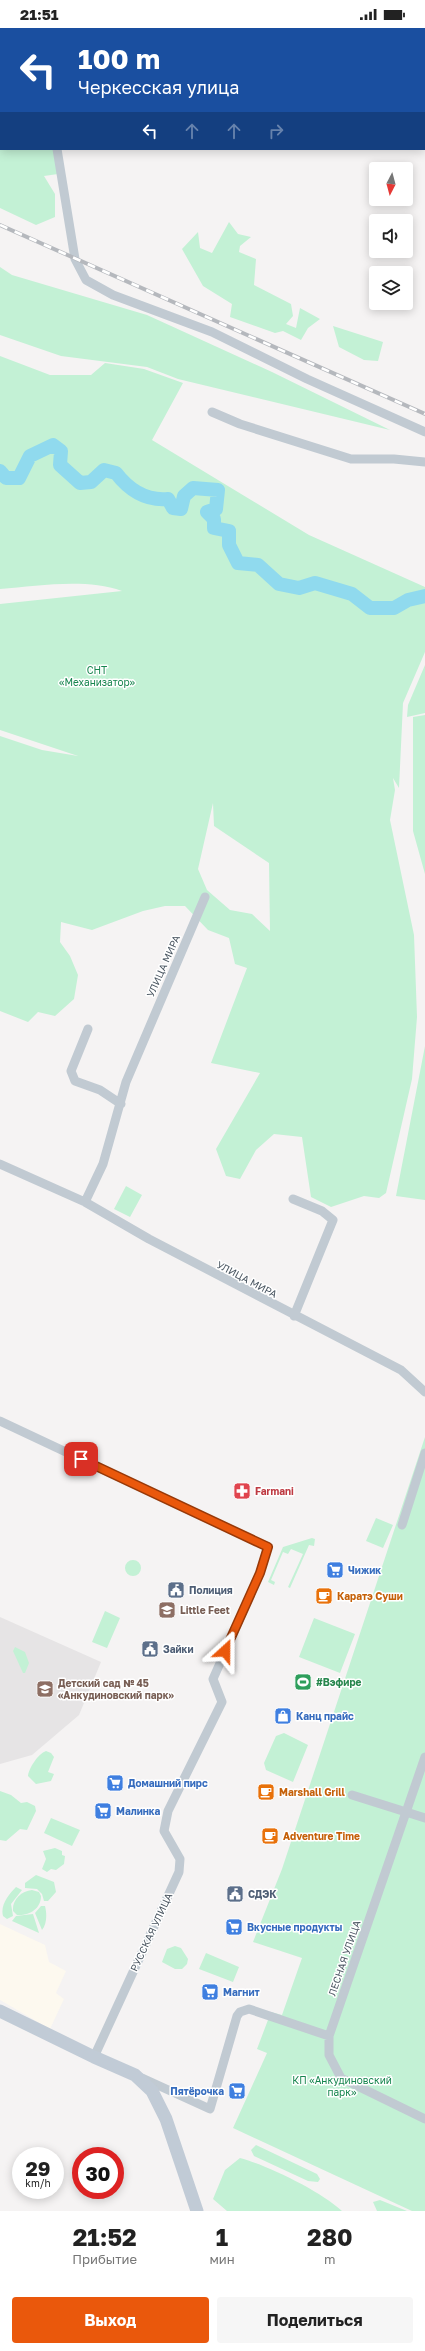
<!DOCTYPE html>
<html lang="ru">
<meta charset="utf-8">
<style>
:root{--surface:#fff;--page:#f6f6f6;--text:#222;--muted:#767676;--accent:#ea580c}
body{margin:0;font-family:"Golos Text",sans-serif;background:var(--page);color:var(--text);height:100vh;display:flex;flex-direction:column;font-size:15px;white-space:nowrap}
*{box-sizing:border-box;margin:0}
p{font-size:13px;color:var(--muted)}
.icon{flex:none;width:22px;height:22px;fill:none;stroke:currentColor;stroke-width:2;stroke-linecap:round;stroke-linejoin:round}
.map{position:relative;height:2183px;overflow:hidden}
.details{display:flex;flex-direction:column;background:var(--surface);flex:1}
.details>*{flex:none}
.guide{position:absolute;left:0px;top:0px;width:425px;height:122px;box-shadow:0 2px 10px #0003;background:#1a4fa0;color:#fff;overflow:hidden}
.needle{width:26px;rotate:186deg}
.tools{position:absolute;left:369px;top:134px;display:grid;gap:8px}
.tools a{display:grid;place-items:center;width:44px;height:44px;border-radius:4px;background:var(--surface);box-shadow:0 2px 10px #0003;font-size:20px}
.speed{position:absolute;left:12px;top:2119px;display:flex;gap:8px;font-size:20px;font-weight:700;text-align:center}
.speed>*{display:grid;place-content:center;width:52px;height:52px;border-radius:50%;background:var(--surface);box-shadow:0 2px 10px #0003;line-height:1}
.speed small{font-size:10px;font-weight:400}
.speed .limit{border:6px solid #d22;background:#fff;color:#111}
.pin{position:absolute;display:grid;place-items:center;width:34px;height:34px;color:#fff;margin:-17px;border-radius:8px;box-shadow:0 2px 6px #0006}
.me{position:absolute;width:44px;margin:-22px;rotate:24deg;stroke-linejoin:round;filter:drop-shadow(0 0 3px #0008)}
.turn{display:flex;align-items:center;gap:14px;height:84px;padding:0 12px;font-size:18px}
.turn .icon{width:52px;height:52px;stroke-width:2.5}
.turn b{display:block;font-size:28px;line-height:34px}
.lanes{display:flex;align-items:center;height:38px;padding:0 12px;background:#0003;justify-content:center;gap:20px;direction:ltr}
.lanes .off{opacity:.35}
.eta{display:flex;justify-content:space-evenly;align-items:center;height:68px;text-align:center}
.eta b{font-size:24px;font-weight:700;line-height:28px}
.action{display:flex;gap:8px;margin-top:auto;padding:8px 12px}
.action a{flex:1;height:46px;border-radius:4px;background:var(--accent);color:#fff;font-size:16px;font-weight:700;line-height:46px;text-align:center}
.action a+a{background:var(--page);color:var(--text)}
.status{display:flex;justify-content:space-between;align-items:center;height:28px;padding:0 20px;background:var(--surface);direction:ltr}
.status svg{height:11px;fill:currentColor}
.map>svg:first-child{display:block}
</style>
<div class="status"><b>21:51</b><svg viewBox="0 0 49 12"><path d="M0 12V9h3v3zM5 12V6h3v6zM10 12V3h3v9zM15 12V0h3v12zM26 1h20v11H26zM47 4h2v5h-2z"/></svg></div>
<div class="map">
<svg width="425" height="2183" viewBox="0 0 425 2183">
<rect width="100%" height="100%" fill="#f5f3f3"/>
<!-- commercial -->
<path fill="#fdf9ef" d="M0,1896l45,21 4,17 17,9 -10,22 8,6 -14,30 -50,-29z"/>
<!-- education -->
<path fill="#e6e4e5" d="M0,1589l101,45 -22,53 -47,40 -32,9z"/>
<!-- green -->
<path fill="#c3f1d5" fill-rule="evenodd" d="M0,92l1,29h52l5,25 -14,2 11,18v23l-19,8 -36,-17z
M229,194l9,12 13,3 -11,9 -1,6 17,7 -2,26 37,19 2,12 -7,8 10,4 4,-20 20,11 -12,9 -7,12 -18,-9 -8,2 -45,-16 2,-13 -29,-18 -21,-37 16,-17 2,16 12,5z
M0,239l12,8 135,40 125,57 118,58 -212,-51 -31,-12 -86,-11 -61,-21z
M333,298l50,16 -5,19 -14,-1 -25,-13z
M0,328l50,19h41l14,-12 39,6 39,14 -31,57 157,95 116,52v7l-19,3 -13,8h-22l-19,-13 -37,-11 -17,4 -18,-4 -10,-10 -12,-8 -18,-2 -9,-16v-15l-14,-4 -1,-7 -4,-5 6,-5 1,-22 -27,-1 -11,8 -1,12h-6l-5,-9c-22,1 -38,-9 -52,-26l-15,-3 -12,11 -9,1 -18,-16 1,-14 -11,-7 -25,11 -10,21 -11,1 -7,-8z
M53,420l6,5 -1,13 21,18 13,1 13,-12 10,2c12,16 31,28 52,27l4,7 12,1 4,-13 7,-5 21,1 -1,14 -10,5 8,8 1,10 14,3 -1,14 10,17 22,3 19,18 21,5 17,-5 35,11 20,14h24l16,-8 15,-3v53l-22,51 -4,85 -6,-10 2,12 -5,30 24,115 3,82 -5,62 -26,114 -7,5 -15,-2 -33,11 -20,-10 -9,-60 -28,-3 -18,16 -16,29 -14,-3 -10,-27 44,-76 -49,-10 36,-95 -12,-4 -6,-26 -21,-8 -23,-24h-20l-22,5 -51,19 -31,-8 -1,20 10,14 8,19 -4,24 -19,17 -17,-4 -10,10 -28,-11v-275l42,14 36,6 -78,-26v-126l122,-13c-37,-13 -83,-5 -122,-2v-113l3,4 18,1c8,-22 13,-23 32,-33zM213,775l1,23 55,37 1,68 -18,-17 -22,-4 -23,-20 -9,-21z
M425,637v48l-18,4 1,-12z
M425,687v159l-12,-43v-114z
M425,1018v154l-29,-4z
M126,1158l16,9 -12,22 -16,-8z
M425,1409v774h-13l-179,-83 34,-75 -10,-4 14,-37 11,3 20,-57 -49,-16 29,-73z
M376,1490l17,7 -10,23 -17,-7z
M312,1510l3,1 -1,7 -5,-1 -19,43 -2,-1 15,-33 -12,-5 -3,5 -5,-2 -12,28 4,2 -1,3 -6,-3 15,-35z
M125 1540a8 8 0 1 1 16 0a8 8 0 1 1-16 0Z
M105,1583l15,7 -13,30 -15,-6z
M314,1590l41,16 -15,39 -41,-16z
M15,1619l10,5 4,11 -4,10h-2l-10,-22z
M284,1705l24,12 -15,37 -27,-12 -2,-7 12,-27z
M46,1723l5,2 3,4 -6,15 6,2 -3,7 -15,3 -8,-8c1,-8 10,-22 18,-25z
M0,1763l11,4 10,8 6,-1 8,4 1,5 -9,19 -7,-1 -14,12 -6,-1z
M51,1790l29,12 -8,16 -28,-13z
M55,1820l7,3v4l3,1 -1,8 -8,6 -5,-1 -4,3 -5,-3 4,-10 -3,-8z
M36,1847l18,7 2,10 -8,9h-4l-2,-7 -5,-5 -12,-1v-5z
M16,1859l6,3 -11,14 2,12 -6,3 -4,-3c-3,-11 6,-22 13,-29z
M32,1862l7,2 2,4c0,13 -12,20 -24,19l-4,-4c-1,-11 8,-20 19,-21z
M41,1878h4c2,8 2,18 -3,24l-7,-17z
M33,1886l6,19 -27,-12 4,-5z
M175,1918l6,2 7,11 -1,5 -5,5h-7l-13,-7 5,-13z
M206,1925l33,14 -6,15 -34,-13z
M256,2117l61,29 3,5 -2,3 -10,-1 -54,-25 -3,-6z
M240,2130c29,8 80,33 102,53h-115l-14,-12 12,-29z
M380,2172l27,11h-30l-4,-9z"/>
<g fill="none" stroke-linecap="round" stroke-linejoin="round">
<!-- river -->
<path stroke="#90daee" stroke-width="14" d="M0,443l6,7h13l11,-22 23,-11 8,6 -1,14 20,18 11,-1 13,-12 12,3c13,17 30,28 52,26l5,9 8,1 3,-13 9,-8 25,2 -2,19 -9,3 7,7v9l15,3v14l9,18 20,2 21,19 20,4 16,-5 37,11 18,14h24l14,-8 17,-4"/>
<!-- street -->
<path stroke="#c1cad2" stroke-width="9" d="M57,121l18,110 11,21 27,15 99,37 95,47 118,53
M212,384l28,12 111,35h43l31,3
M88,1001l-17,42 4,10 25,9 21,14
M0,1136l85,38 64,37 252,131 24,22
M293,1171l29,12 11,9 -39,96
M85,1174l18,-38 23,-82 79,-185
M0,1393l268,126 -8,26 -47,106 9,23 -54,109 -4,20 16,28 -1,13 -85,185
M402,1497l23,-72
M425,1729l-96,279v19l12,23 84,41
M352,1767l73,23
M142,2050l68,31 27,-93 3,-4 9,-3 80,27"/>
<!-- secondary -->
<path stroke="#c1cbd6" stroke-width="13" d="M0,1983l94,46 41,18 17,16 14,28 31,92"/>
<!-- primary -->
<path stroke="#b3c2d1" stroke-width="14" d="M24,0l5,1
M0,13h1
M424,54h1
M424,73h1"/>
<!-- rail casing -->
<g stroke="#b5b8bd" stroke-width="4">
<path id="rail" d="M0,197l425,189"/>
</g>
<!-- rail -->
<use href="#rail" stroke="#fff" stroke-width="2.5" stroke-dasharray="8" stroke-linecap="butt"/>
</g>
<g fill="none" stroke-linecap="round" stroke-linejoin="round">
<!-- route casing -->
<g stroke="#983908" stroke-width="10">
<path id="route" d="M81,1431l187,88 -8,26 -35,78"/>
</g>
<!-- route -->
<use href="#route" stroke="#ea580c" stroke-width="7"/>
</g>
<!-- icons -->
<defs>
<g id="pharmacy-square" transform="scale(0.9)"><rect x="-9" y="-9" width="18" height="18" rx="4" fill="#e0444e" stroke="#fff"/><path d="M-2-6h4v4h4v4h-4v4h-4v-4h-4v-4h4Z" fill="#fff"/></g>
<g id="supermarket-square" transform="scale(0.9)"><rect x="-9" y="-9" width="18" height="18" rx="4" fill="#3f7fe0" stroke="#fff"/><path d="M-6-5.5h2.5l.6 2H6L4.5 2H-2.5L-4.4-4H-6ZM-1.5 3.2a1.3 1.3 0 1 0 .1 0ZM3 3.2a1.3 1.3 0 1 0 .1 0Z" fill="#fff"/></g>
<g id="civic-square" transform="scale(0.9)"><rect x="-9" y="-9" width="18" height="18" rx="4" fill="#5c6f8a" stroke="#fff"/><path d="M-.6-6.5H3V-4.5H.6V-3L4-1V1h2V6H-6V1h2V-1L-.6-3ZM-1.2 2.5V6h2.4V2.5Z" fill="#fff"/></g>
<g id="cafe-square" transform="scale(0.9)"><rect x="-9" y="-9" width="18" height="18" rx="4" fill="#e8710a" stroke="#fff"/><path d="M-5.5-4.5H6V0H3Q3 3.5 0 3.5H-2.5Q-5.5 3.5-5.5 0ZM3-3.2v2h1.7v-2ZM-6 4.5H4V6H-6Z" fill="#fff"/></g>
<g id="school-square" transform="scale(0.9)"><rect x="-9" y="-9" width="18" height="18" rx="4" fill="#8d6e63" stroke="#fff"/><path d="M0-5L7-2L0 1L-7-2ZM-4 1L0 2.5L4 1V4Q0 6-4 4Z" fill="#fff"/></g>
<g id="stadium-square" transform="scale(0.9)"><rect x="-9" y="-9" width="18" height="18" rx="4" fill="#2e9e5b" stroke="#fff"/><path d="M0-5a6.5 5 0 1 0 0 10a6.5 5 0 1 0 0-10ZM-3.5-1.8h7v3.6h-7Z" fill="#fff"/></g>
<g id="shop-square" transform="scale(0.9)"><rect x="-9" y="-9" width="18" height="18" rx="4" fill="#3f7fe0" stroke="#fff"/><path d="M-5-2.5h2.3a2.7 3.5 0 0 1 5.4 0H5L5.5 6h-11ZM-1.5-2.5h3a1.5 2.3 0 0 0-3 0Z" fill="#fff"/></g>
</defs>
<g fill-rule="evenodd">
<use href="#pharmacy-square" x="242" y="1463"/>
<use href="#supermarket-square" x="335" y="1542"/>
<use href="#civic-square" x="176" y="1562"/>
<use href="#cafe-square" x="324" y="1568"/>
<use href="#school-square" x="167" y="1582"/>
<use href="#civic-square" x="150" y="1621"/>
<use href="#stadium-square" x="303" y="1654"/>
<use href="#school-square" x="45" y="1661"/>
<use href="#shop-square" x="283" y="1688"/>
<use href="#supermarket-square" x="115" y="1755"/>
<use href="#cafe-square" x="266" y="1764"/>
<use href="#supermarket-square" x="103" y="1783"/>
<use href="#cafe-square" x="270" y="1808"/>
<use href="#civic-square" x="235" y="1866"/>
<use href="#supermarket-square" x="234" y="1899"/>
<use href="#supermarket-square" x="210" y="1964"/>
<use href="#supermarket-square" x="237" y="2063"/>
</g>
<g text-anchor="middle" stroke-width="3" stroke-linejoin="round" paint-order="stroke">
<!-- park labels -->
<g font-size="10" fill="#17864f" stroke="#fff">
<text x="97" y="646">СНТ<tspan x="97" dy="12">«Механизатор»</tspan></text>
<text x="342" y="2056">КП «Анкудиновский<tspan x="342" dy="12">парк»</tspan></text>
</g>
<!-- street labels -->
<g font-size="10" fill="#4a5661" stroke="#fff">
<text transform="translate(163 938) rotate(-66)" y="4">УЛИЦА МИРА</text>
<text transform="translate(247 1251) rotate(28)" y="4">УЛИЦА МИРА</text>
<text transform="translate(151 1904) rotate(-65)" y="4">РУССКАЯ УЛИЦА</text>
<text transform="translate(344 1930) rotate(-71)" y="4">ЛЕСНАЯ УЛИЦА</text>
</g>
<!-- health labels -->
<g font-size="10" font-weight="bold" fill="#be3a42" stroke="#fff" text-anchor="start">
<text x="255" y="1467">Farmani</text>
</g>
<!-- shop labels -->
<g font-size="10" font-weight="bold" fill="#366cbe" stroke="#fff" text-anchor="start">
<text x="348" y="1546">Чижик</text>
<text x="296" y="1692">Канц прайс</text>
<text x="128" y="1759">Домашний пирс</text>
<text x="116" y="1787">Малинка</text>
<text x="247" y="1903">Вкусные продукты</text>
<text x="223" y="1968">Магнит</text>
<text x="224" y="2067" text-anchor="end">Пятёрочка</text>
</g>
<!-- service labels -->
<g font-size="10" font-weight="bold" fill="#4e5e75" stroke="#fff" text-anchor="start">
<text x="189" y="1566">Полиция</text>
<text x="163" y="1625">Зайки</text>
<text x="248" y="1870">СДЭК</text>
</g>
<!-- food labels -->
<g font-size="10" font-weight="bold" fill="#c56008" stroke="#fff" text-anchor="start">
<text x="337" y="1572">Каратэ Суши</text>
<text x="279" y="1768">Marshall Grill</text>
<text x="283" y="1812">Adventure Time</text>
</g>
<!-- education labels -->
<g font-size="10" font-weight="bold" fill="#785e54" stroke="#fff" text-anchor="start">
<text x="180" y="1586">Little Feet</text>
<text x="58" y="1659">Детский сад № 45<tspan x="58" dy="12">«Анкудиновский парк»</tspan></text>
</g>
<!-- leisure labels -->
<g font-size="10" font-weight="bold" fill="#27864d" stroke="#fff" text-anchor="start">
<text x="316" y="1658">#Вэфире</text>
</g>
</g>
</svg>
<div class="tools">
<a><svg class="needle" viewBox="-14 -14 28 28"><path d="M0-13l5 13h-10z" fill="#e53935"/><path d="M0 13l5-13h-10z" fill="#767676"/></svg></a>
<a><svg class="icon" aria-label="sound" viewBox="0 0 24 24"><path d="M4 9h4l5-4v14l-5-4H4zM17 9q2 3 0 6"/></svg></a>
<a><svg class="icon" aria-label="layers" viewBox="0 0 24 24"><path d="M12 4l9 5-9 5-9-5zM3 14l9 5 9-5"/></svg></a>
</div>
<div class="speed"><div>29<small>km/h</small></div><div class="limit">30</div></div>
<div class="pin" style="left:81px;top:1431px;background:#d93025"><svg class="icon" aria-label="arrive" viewBox="0 0 24 24"><path d="M6 21V4h12l-3 4 3 4H6"/></svg></div>
<svg class="me" style="left:225px;top:1623px" viewBox="-20 -20 40 40"><path d="M0-17L14 15 0 8-14 15z" fill="#ea580c" stroke="#fff" stroke-width="4"/></svg>
<div class="guide">
<div class="turn"><svg class="icon" aria-label="left" viewBox="0 0 24 24"><path d="M17 20v-9H6M10 6l-5 5 5 5"/></svg><div><b>100 m</b>Черкесская улица</div></div>
<div class="lanes"><svg class="icon" aria-label="left" viewBox="0 0 24 24"><path d="M17 20v-9H6M10 6l-5 5 5 5"/></svg><svg class="icon off" aria-label="ahead" viewBox="0 0 24 24"><path d="M12 20V5M6 11l6-6 6 6"/></svg><svg class="icon off" aria-label="ahead" viewBox="0 0 24 24"><path d="M12 20V5M6 11l6-6 6 6"/></svg><svg class="icon off" aria-label="right" viewBox="0 0 24 24"><path d="M7 20v-9h11M14 6l5 5-5 5"/></svg></div>
</div>
</div>
<section class="details">
<div class="eta">
<div><b>21:52</b><p>Прибытие</p></div>
<div><b>1</b><p>мин</p></div>
<div><b>280</b><p>m</p></div>
</div>
<div class="action"><a>Выход</a><a>Поделиться</a></div>
</section>
